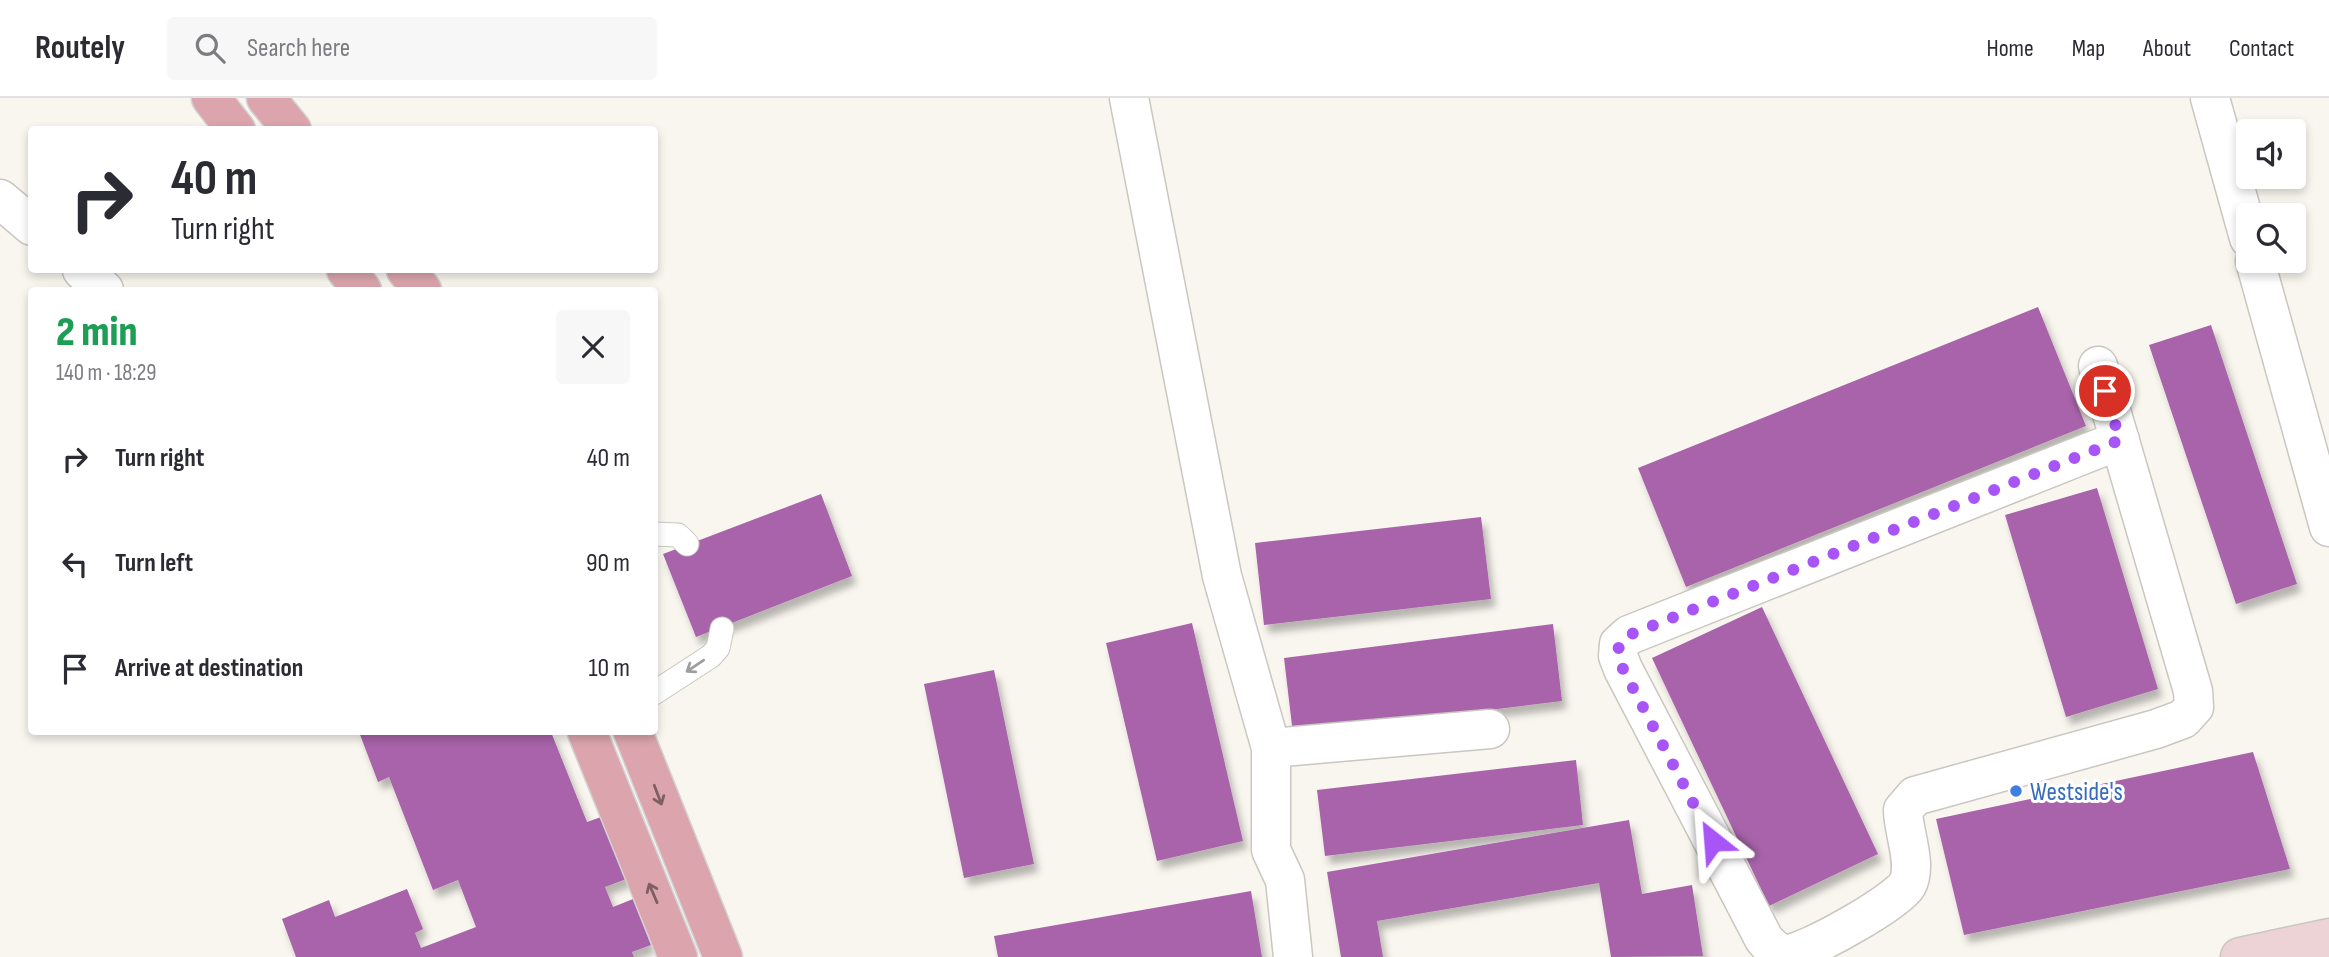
<!DOCTYPE html>
<meta charset="utf-8">
<style>
:root{--surface:#fff;--page:#f7f7f7;--text:#2b2b33;--muted:#7c7c81;--line:#e1e1e2}
body{margin:0;font-family:"Sofia Sans Condensed",sans-serif;background:var(--page);color:var(--text);height:100vh;display:flex;flex-direction:column;font-size:26px;white-space:nowrap}
*{box-sizing:border-box;margin:0}
p{font-size:23px;color:var(--muted)}
.icon{flex:none;width:38px;height:38px;fill:none;stroke:currentColor;stroke-width:2;stroke-linecap:round;stroke-linejoin:round}
.map{position:relative;flex:1;overflow:hidden}
.panel{position:absolute;left:28px;top:189px;width:630px;height:448px;display:flex;flex-direction:column;background:var(--surface);border-radius:7px;box-shadow:0 4px 10px #0003}
.panel>*{flex:none}
.hud{position:absolute;left:28px;top:28px;width:630px;height:147px;border-radius:7px;box-shadow:0 4px 10px #0003;background:#fff;color:var(--text);overflow:hidden}
.controls{position:absolute;left:2236px;top:21px;display:grid;gap:14px}
.controls a{display:grid;place-items:center;width:70px;height:70px;border-radius:7px;background:var(--surface);box-shadow:0 4px 10px #0003;font-size:35px}
.pin{position:absolute;display:grid;place-items:center;width:60px;height:60px;color:#fff;margin:-30px;border:4px solid #fff;border-radius:50%;box-shadow:0 2px 7px #0007}
.me{position:absolute;width:77px;margin:-38px;rotate:332deg;stroke-linejoin:round;filter:drop-shadow(0 0 5px #0008)}
.turn{display:flex;align-items:center;gap:24px;height:147px;padding:0 28px;font-size:32px}
.turn .icon{width:91px;height:91px;stroke-width:2.5}
.turn b{display:block;font-size:49px;line-height:60px}
.round{display:grid;place-items:center;flex:none;width:74px;height:74px;border-radius:7px;background:var(--page)}
.headline{display:flex;align-items:center;justify-content:space-between;height:119px;padding:0 28px}
h1{font-size:42px;font-weight:800;line-height:52px;color:#1e9e55}
ul{padding:0;list-style:none}
li{display:flex;align-items:center;gap:21px;height:105px;padding:0 28px}
li div{flex:1}
li b{display:block;font-size:26px}
li em{font-style:normal}
header{display:flex;align-items:center;gap:42px;box-sizing:border-box;height:98px;padding:0 35px;background:var(--surface);border-bottom:2px solid var(--line)}
header strong{font-size:33px}
nav{display:flex;gap:38px;margin-inline-start:auto;font-size:24px}
.search{width:490px;height:63px;background:var(--page);display:flex;align-items:center;gap:18px;box-sizing:border-box;padding:0 24px;border-radius:7px;color:var(--muted);font-size:26px}
.map>svg:first-child{display:block}
</style>
<header>
<strong>Routely</strong>
<div class="search"><svg class="icon" aria-label="search" viewBox="0 0 24 24"><circle cx="10" cy="10" r="6"/><path d="M15 15l6 6"/></svg>Search here</div>
<nav><a>Home</a><a>Map</a><a>About</a><a>Contact</a></nav>
</header>
<div class="map">
<svg width="2329" height="859" viewBox="0 0 2329 859">
<defs>
<filter id="shadow"><feDropShadow dx="4.5" dy="8" stdDeviation="3.5" flood-color="#0004"/></filter>
</defs>
<rect width="100%" height="100%" fill="#f9f6ef"/>
<!-- building -->
<path fill="#a864aa" filter="url(#shadow)" d="M2038,209l48,119 -400,161 -48,-119z
M2211,227l86,259 -61,20 -87,-259z
M2097,390l61,201 -92,28 -61,-202z
M821,396l31,82 -156,61 -33,-83z
M1481,419l10,82 -227,26 -9,-82z
M1762,509l116,247 -109,52 -117,-248z
M1192,525l51,218 -86,20 -51,-218z
M1553,526l9,77 -269,33 -9,-76z
M994,572l40,194 -70,14 -40,-194z
M359,634h192l36,90 17,-6 25,62 -24,9 8,20 20,-8 18,46 -19,7 2,5h-338l-14,-38 47,-19 6,17 72,-28 16,40 -8,4 6,15 55,-21 -18,-47 -25,10 -44,-113 -11,5z
M2253,654l37,117 -326,66 -28,-116z
M1576,662l7,65 -258,31 -8,-66z
M1629,722l13,74 50,-9 11,71 -92,1 -12,-74 -222,38 6,36h-42l-14,-85z
M1251,793l11,66h-264l-4,-21z"/>
<g fill="none" stroke-linecap="round" stroke-linejoin="round">
<!-- lane casing -->
<g stroke="#c9c7c0" stroke-width="25">
<path id="lane" d="M654,436l24,1 9,9
M654,595l57,-37 7,-8 4,-19"/>
</g>
<!-- street casing -->
<g stroke="#c9c7c0" stroke-width="41">
<path id="street" d="M1129,0l93,478 49,172v102l14,30 8,77
M2210,0l39,140
M0,101l32,27
M2255,163l74,266
M82,172l22,20
M2098,268l95,325 1,16 -11,12 -27,10 -241,67 -12,14c0,22 15,55 4,75 -9,16 -103,70 -121,69 -10,-1 -16,-8 -22,-15l-141,-270 -5,-13 1,-12 10,-9 491,-195
M1271,650l219,-19"/>
</g>
<!-- secondary casing -->
<g stroke="#c9c7c0" stroke-width="41">
<path id="secondary" d="M2240,859l89,-19"/>
</g>
<!-- primary casing -->
<g stroke="#d3d3d3" stroke-width="41">
<path id="primary" d="M211,0l25,32
M266,0l26,32
M346,172l16,20
M406,172l16,20
M587,634l91,225
M633,634l90,225"/>
</g>
<!-- lane -->
<use href="#lane" stroke="#fff" stroke-width="23"/>
<!-- street -->
<use href="#street" stroke="#fff" stroke-width="38"/>
<!-- secondary -->
<use href="#secondary" stroke="#edd2d6" stroke-width="38"/>
<!-- primary -->
<use href="#primary" stroke="#dca5ad" stroke-width="38"/>
</g>
<!-- one-way arrows -->
<defs><path id="oneway-shaft" d="M-6 0H5M1.5-3L5.5 0L1.5 3" fill="none" stroke-width="1.6" stroke-linecap="round" stroke-linejoin="round" transform="scale(1.75)"/></defs>
<use stroke="#9e9e9d" href="#oneway-shaft" transform="translate(695 568) rotate(146)"/>
<g stroke="#7e6063">
<use href="#oneway-shaft" transform="translate(658 697) rotate(69)"/>
<use href="#oneway-shaft" transform="translate(653 795) rotate(-113)"/>
</g>
<g fill="none" stroke-linecap="round" stroke-linejoin="round">
<!-- route -->
<path stroke="#a855f7" stroke-width="12" stroke-dasharray="0 21.6" d="M1713,743l-90,-172 -5,-13 1,-12 10,-9 491,-195 -15,-49"/>
</g>
<!-- markers -->
<circle fill="#3f7fe0" stroke="#fff" stroke-width="2.5" cx="2016" cy="693" r="7"/>
<g text-anchor="middle" stroke-width="6" stroke-linejoin="round" paint-order="stroke">
<!-- shop labels -->
<g font-size="26" fill="#366cbe" stroke="#fff" text-anchor="start">
<text x="2030" y="702">Westside's</text>
</g>
</g>
</svg>
<div class="controls">
<a><svg class="icon" aria-label="sound" viewBox="0 0 24 24"><path d="M4 9h4l5-4v14l-5-4H4zM17 9q2 3 0 6"/></svg></a>
<a><svg class="icon" aria-label="search" viewBox="0 0 24 24"><circle cx="10" cy="10" r="6"/><path d="M15 15l6 6"/></svg></a>
</div>
<div class="pin" style="left:2105px;top:293px;background:#d93025"><svg class="icon" aria-label="arrive" viewBox="0 0 24 24"><path d="M6 21V4h12l-3 4 3 4H6"/></svg></div>
<svg class="me" style="left:1713px;top:743px" viewBox="-20 -20 40 40"><path d="M0-17L14 15 0 8-14 15z" fill="#a855f7" stroke="#fff" stroke-width="4"/></svg>
<div class="hud">
<div class="turn"><svg class="icon" aria-label="right" viewBox="0 0 24 24"><path d="M7 20v-9h11M14 6l5 5-5 5"/></svg><div><b>40 m</b>Turn right</div></div>
</div>
<section class="panel">
<div class="headline"><div><h1>2 min</h1><p>140 m · 18:29</p></div><a class="round"><svg class="icon" aria-label="close" viewBox="0 0 24 24"><path d="M6 6l12 12M18 6L6 18"/></svg></a></div>
<ul>
<li><svg class="icon" aria-label="right" viewBox="0 0 24 24"><path d="M7 20v-9h11M14 6l5 5-5 5"/></svg><div><b>Turn right</b></div><em>40 m</em></li>
<li><svg class="icon" aria-label="left" viewBox="0 0 24 24"><path d="M17 20v-9H6M10 6l-5 5 5 5"/></svg><div><b>Turn left</b></div><em>90 m</em></li>
<li><svg class="icon" aria-label="arrive" viewBox="0 0 24 24"><path d="M6 21V4h12l-3 4 3 4H6"/></svg><div><b>Arrive at destination</b></div><em>10 m</em></li>
</ul>
</section>
</div>
